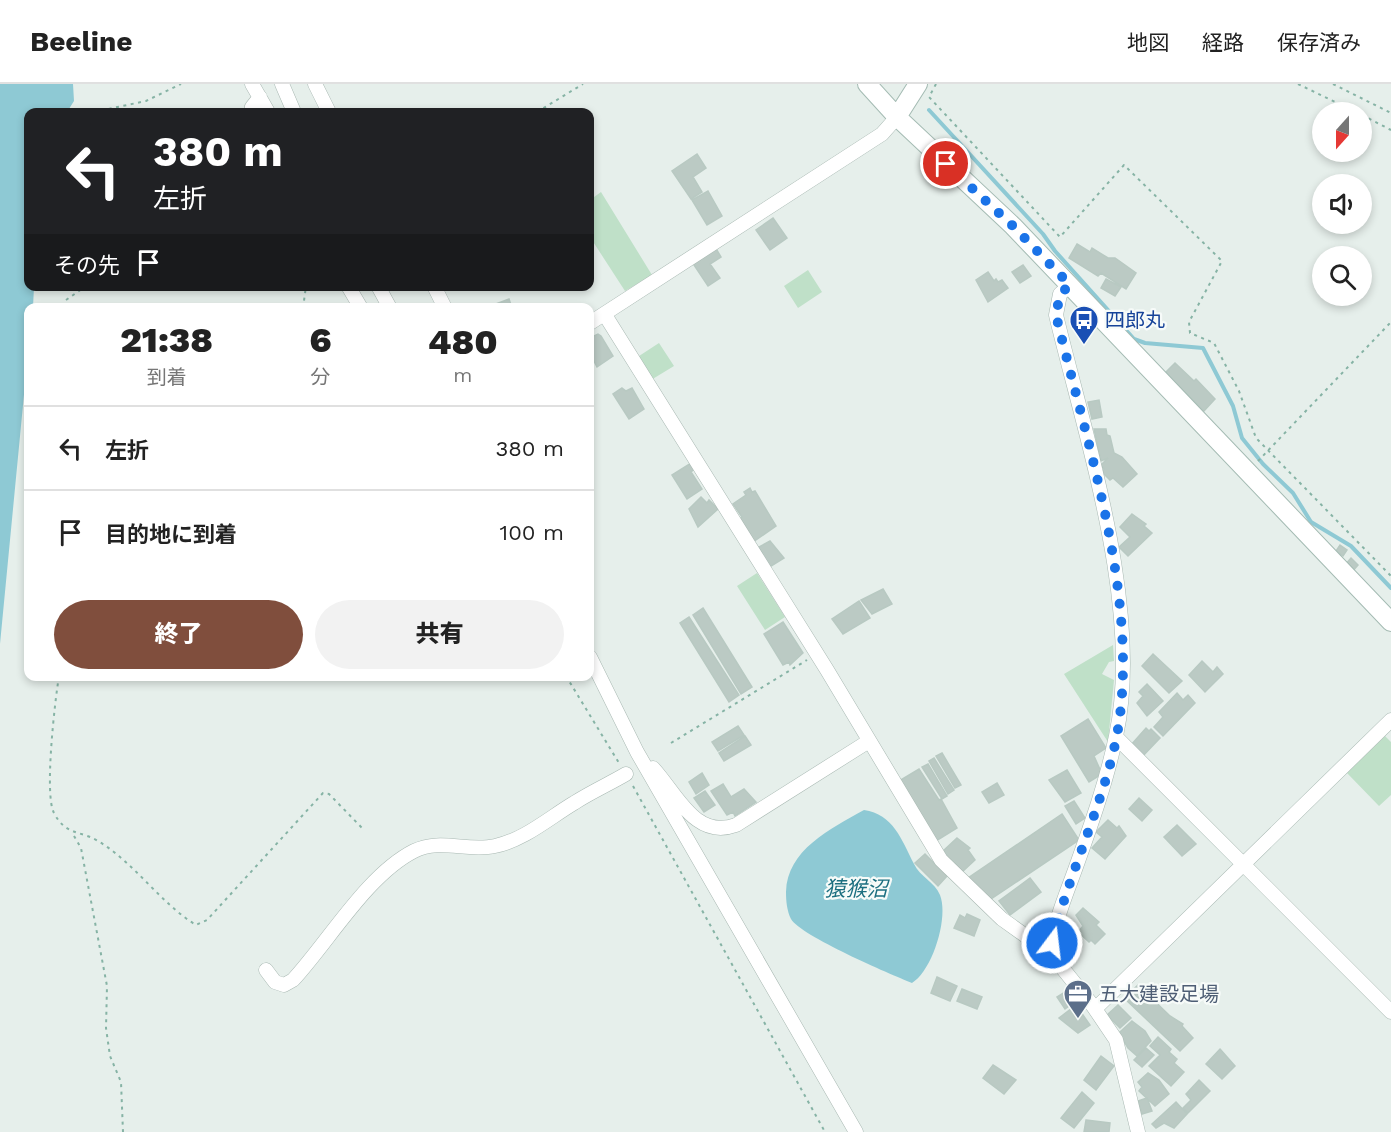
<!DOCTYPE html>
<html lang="ja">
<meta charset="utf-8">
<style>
:root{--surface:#fff;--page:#f2f2f2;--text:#222;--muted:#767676;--line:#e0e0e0;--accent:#804e3d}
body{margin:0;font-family:"Work Sans","Noto Sans JP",sans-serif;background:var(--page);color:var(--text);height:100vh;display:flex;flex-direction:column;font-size:22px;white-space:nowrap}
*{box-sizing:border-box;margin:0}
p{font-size:20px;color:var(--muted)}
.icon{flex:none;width:33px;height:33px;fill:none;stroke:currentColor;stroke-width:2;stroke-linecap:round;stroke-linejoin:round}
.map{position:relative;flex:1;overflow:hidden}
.drawer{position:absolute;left:24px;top:219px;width:570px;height:378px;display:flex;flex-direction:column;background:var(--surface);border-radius:12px;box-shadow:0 3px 9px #0003}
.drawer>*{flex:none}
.top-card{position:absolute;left:24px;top:24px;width:570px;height:183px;border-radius:12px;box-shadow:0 3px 9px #0003;background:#202124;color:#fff;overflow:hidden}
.needle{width:39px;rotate:201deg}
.tools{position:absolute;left:1312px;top:18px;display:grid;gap:12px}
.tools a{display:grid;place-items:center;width:60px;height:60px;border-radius:50%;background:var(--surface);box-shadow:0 3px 9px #0003;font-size:30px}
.pin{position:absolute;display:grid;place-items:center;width:51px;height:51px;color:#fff;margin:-26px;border:3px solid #fff;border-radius:50%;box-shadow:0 2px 6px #0007}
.me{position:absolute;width:66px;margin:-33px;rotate:15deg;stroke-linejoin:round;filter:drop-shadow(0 0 4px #0008)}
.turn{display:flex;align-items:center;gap:21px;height:126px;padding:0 30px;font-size:27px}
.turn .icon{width:78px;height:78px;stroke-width:2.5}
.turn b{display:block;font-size:42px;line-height:51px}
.then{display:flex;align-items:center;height:57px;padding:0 30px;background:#0003;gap:12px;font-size:22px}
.eta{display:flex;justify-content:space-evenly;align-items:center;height:102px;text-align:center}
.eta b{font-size:36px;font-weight:800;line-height:42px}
.action{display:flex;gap:12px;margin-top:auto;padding:12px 30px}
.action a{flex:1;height:69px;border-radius:36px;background:var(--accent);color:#fff;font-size:24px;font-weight:800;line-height:69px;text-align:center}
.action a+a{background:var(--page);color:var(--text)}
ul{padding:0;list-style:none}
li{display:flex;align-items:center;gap:18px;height:84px;padding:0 30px;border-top:2px solid var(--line)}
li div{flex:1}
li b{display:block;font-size:22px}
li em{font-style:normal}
header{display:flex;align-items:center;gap:36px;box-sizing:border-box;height:84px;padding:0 30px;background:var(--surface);border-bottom:2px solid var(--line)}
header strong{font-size:28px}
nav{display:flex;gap:33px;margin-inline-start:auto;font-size:21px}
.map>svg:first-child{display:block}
</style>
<header>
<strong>Beeline</strong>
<nav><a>地図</a><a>経路</a><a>保存済み</a></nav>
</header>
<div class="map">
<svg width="1391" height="1048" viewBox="0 0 1391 1048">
<rect width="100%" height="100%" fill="#e6efeb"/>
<!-- green -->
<path fill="#bfe0c8" d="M601,108l51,83 -27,16 -35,-54v-37z
M808,186l14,22 -24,16 -14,-22z
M659,259l15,23 -23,14 -15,-22z
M757,489l28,44 -20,13 -28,-44z
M1113,561l1,16 -5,1 -7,12 12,6 -6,62 -44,-68z
M1385,652l6,6v53l-12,11 -32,-33z"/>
<!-- water -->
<path fill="#8ec9d4" d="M0,0h73l1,17 -7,11h-39v174l6,1 -1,20 -5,1v45l-28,291z
M864,726c29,4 38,30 50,54 6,13 21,18 26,31 9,23 -8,76 -28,88 -22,-9 -111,-47 -121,-64 -4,-8 -5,-18 -5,-27 1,-42 44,-63 78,-82z"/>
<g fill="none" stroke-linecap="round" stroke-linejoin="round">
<!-- stream -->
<path stroke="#8ec9d4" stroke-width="4" d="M929,26l114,124 12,17 79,88 11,4 58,5 30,58 9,32 21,26 30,29 18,29 40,24 40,42"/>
</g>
<!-- building -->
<path fill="#bbcac4" stroke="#b8c9c2" stroke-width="1.5" d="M697,70l9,14 -13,9 9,15 -11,7 -19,-28z
M708,107l14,25 -15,9 -15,-25z
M773,134l14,20 -17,12 -14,-20z
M1077,160l13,8 2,-4 16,10h7l21,15 -10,16 -25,-16 -3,3 -29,-18z
M715,163l6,10 -11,7 10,14 -12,8 -16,-24z
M1023,181l8,11 -11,7 -8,-11z
M988,188l6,9 2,-2 2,3 4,-2 6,8 -20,14 -12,-22z
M1106,195l15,8 -6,9 -14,-8z
M509,215l3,9h-14l-2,-4z
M590,249l2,4 6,-3 3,2 12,20 -16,11 -7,-14z
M1175,279l19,18 2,-2 19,20 -11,12 -39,-38z
M622,304l4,3 6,-3 12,21 -15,10 -16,-25z
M1099,316l3,17 -10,2 -4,-17z
M1094,345h12l1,6 3,1 4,17 8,4 15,17 -14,13 -10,-9 -3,2 -8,-8 2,-3 -3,-4 7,-7 -7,3z
M691,379l3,6 -3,3 11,17 -15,10 -15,-24z
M750,404l2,4 3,-1 21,35 -23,16 -14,-22 3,-3 -9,-13 13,-9 -2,-3z
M701,413l6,6 2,-3 9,9 -20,18 -9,-18z
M1132,430l14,10 -2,2 8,7 -24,23 -9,-9 11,-10 -10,-10z
M770,457l14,17 -16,10 -11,-20z
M1340,461l7,5 -4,6 -7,-5z
M1351,474l7,7 -6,7 -7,-7z
M883,505l9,15 -20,10 -11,-14z
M859,517l11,17 -27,16 -11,-15z
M703,524l49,79 -11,7 -48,-79z
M689,533l50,78 -10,7 -49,-79z
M783,538l20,31 -13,12 -1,-3 -6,3 -19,-31z
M1153,570l29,27 -13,12 -27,-27z
M1202,577l11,11 4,-5 6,7 -18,18 -16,-17z
M1147,600l16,17 -16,15 -10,-13 6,-7 -4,-4z
M1177,609l6,7 5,-5 7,8 -32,33 -9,-9 9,-10 -4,-5z
M1088,635l18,29 -12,8 8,18 -13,8 -28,-46z
M738,642l6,9 -26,16 -6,-9z
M1146,644l3,3 2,-2 9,9 -18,19 -11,-12z
M745,652l6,9 -27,16 -5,-8z
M942,669l19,32 -6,3 -19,-32z
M934,674l20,32 -6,4 -19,-33z
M928,680l19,32 -5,3 -20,-32z
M919,685l20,31 2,-1 16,29 -21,13 -37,-60z
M1067,686l14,23 -16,9 -16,-22z
M702,689l7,12 -13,9 -7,-12z
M997,699l7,12 -15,8 -7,-11z
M723,700l8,13 13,-8 12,13 -21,14 -2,-4 -6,3 -16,-24z
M705,707l10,14 -11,7 -10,-14z
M1139,714l13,12 -10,11 -13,-12z
M1074,717l11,17 -9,6 -11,-18z
M1062,730l17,26 -91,61 -12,-17 -3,2 -5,-8z
M1108,736l9,8 2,-2 7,10 -21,23 -13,-11 10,-11 -6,-5z
M1177,741l19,19 -14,12 -18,-19z
M957,754l13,10 -2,2 7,10 -14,13 -19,-21z
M925,770l22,22 -9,10 -23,-23z
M1030,794l11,14 -31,23 -11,-14z
M1083,824l16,14 -3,3 9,9 -10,10 -4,-4 -2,2 -11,-10 5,-6 -7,-11z
M967,830l13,6 -6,16 -20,-8 6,-13 5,3z
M937,893l20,9 -7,15 -19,-8z
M1138,901l32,31 13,8 -1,2 11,12 -13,13 -56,-53z
M962,905l20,8 -5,12 -20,-8z
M1065,908l8,11 -8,6 -8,-12z
M1076,921l14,20 -12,8 -19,-15z
M1118,921l13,13 -11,10 -13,-13z
M1132,937l13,10 6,10 -14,15 -9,-8 -9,-15z
M1158,953l13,12 -2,3 8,7 -3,4 10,9 -13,14 -22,-20 11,-11 -10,-9z
M1146,964l8,7 -12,12 -8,-7z
M1220,965l15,17 -13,13 -16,-15z
M1101,972l13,10 -18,24 -12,-10z
M993,981l23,15 -12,14 -21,-16z
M1148,989l11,7 10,14 -14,12 -16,-15 3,-4 -4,-5z
M1199,996l11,11 -22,22 -5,-5 8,-8 -5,-6z
M1082,1008l12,11 -20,25 -13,-10z
M1147,1014l5,13 -10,3 -4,-13z
M1176,1018l11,12 -13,14 -10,-5 -8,5 -4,-4z
M1086,1036l24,3 -1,9h-25z"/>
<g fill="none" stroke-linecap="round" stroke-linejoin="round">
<!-- street casing -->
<g stroke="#a8b8b2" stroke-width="15">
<path id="street" d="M252,0l16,28
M282,0l12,28
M315,0l14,28
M255,28l-3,-5 8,-10
M1070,201l-10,9 -4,21c30,125 87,295 60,421 -9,44 -25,89 -40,131 -10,28 -23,57 -25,87l42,52 23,34 22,92
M348,202l13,22
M378,202l12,22
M434,202l11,22
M605,231l222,355 114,190 61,59 49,35
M590,239l292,-189 15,-17
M590,573l47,95 219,380
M1116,653l275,275
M653,684c24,26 42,72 83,57l133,-84
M266,886l9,12 9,3 9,-5c36,-39 74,-105 121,-129 26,-13 53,1 81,-5 29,-6 54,-28 79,-43 17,-11 35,-19 52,-29
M1095,925l296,-289"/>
</g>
<!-- secondary casing -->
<g stroke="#a4bbb3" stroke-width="20">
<path id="secondary" d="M867,0l30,33 116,109 378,396
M897,33l21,-33"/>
</g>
<!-- path -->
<path stroke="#86b3a5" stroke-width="2" stroke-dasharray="3 4.5" stroke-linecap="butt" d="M936,0l-7,13 131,140 64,-72 98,96 -33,61 1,11 24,10 25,48 17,47 135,138
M1298,0l58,28
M1333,0l58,29
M94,28l52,-11 35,-17
M537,28l46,-28
M1362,31l29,15
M66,216l20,-14
M303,224l3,-22
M1258,377l133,-139
M59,592c-4,24 -15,119 -5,137 12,23 26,17 44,28 37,22 62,62 98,84l11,-5 116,-127 6,1 35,36
M566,592l53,87
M671,659l136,-83
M633,702l192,346
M74,752l7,12 26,138 -1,42 4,28 11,26 2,50"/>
<!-- street -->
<use href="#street" stroke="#fff" stroke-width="14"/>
<!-- secondary -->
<use href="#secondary" stroke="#fff" stroke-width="18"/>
</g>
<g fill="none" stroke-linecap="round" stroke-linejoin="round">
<!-- route -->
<path stroke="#1a73e8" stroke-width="10" stroke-dasharray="0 18" d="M946,80l67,62 57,59 -10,9 -4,21c31,130 85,287 61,420 -14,71 -48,137 -65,208"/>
</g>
<!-- icons -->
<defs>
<g id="bus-pin" transform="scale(1.5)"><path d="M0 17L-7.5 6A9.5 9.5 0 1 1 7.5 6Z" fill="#1a4fb4" stroke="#f7fbf9"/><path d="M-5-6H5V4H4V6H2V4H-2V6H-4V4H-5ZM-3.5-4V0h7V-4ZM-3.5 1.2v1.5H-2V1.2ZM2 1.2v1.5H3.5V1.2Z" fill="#fff"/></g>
<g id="office-pin" transform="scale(1.5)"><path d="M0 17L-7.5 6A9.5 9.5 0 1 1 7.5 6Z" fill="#5c6f8a" stroke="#f7fbf9"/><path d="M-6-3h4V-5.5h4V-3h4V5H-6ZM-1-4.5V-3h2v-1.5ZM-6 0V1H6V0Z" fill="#fff"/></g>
</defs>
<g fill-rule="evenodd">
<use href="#bus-pin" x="1084" y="236"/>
<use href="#office-pin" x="1078" y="910"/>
</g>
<g text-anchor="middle" stroke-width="4.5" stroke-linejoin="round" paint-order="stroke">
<!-- transit labels -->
<g font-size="20" fill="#164399" stroke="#f7fbf9" text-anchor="start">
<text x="1105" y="243">四郎丸</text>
</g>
<!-- service labels -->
<g font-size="20" fill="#4e5e75" stroke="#f7fbf9" text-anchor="start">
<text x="1099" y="917">五大建設足場</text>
</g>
<!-- water labels -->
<g font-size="21" font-style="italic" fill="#1c6f80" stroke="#f7fbf9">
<text x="856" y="812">猿猴沼</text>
</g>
</g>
</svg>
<div class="tools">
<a><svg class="needle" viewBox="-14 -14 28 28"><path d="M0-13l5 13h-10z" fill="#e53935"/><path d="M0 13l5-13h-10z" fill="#767676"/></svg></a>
<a><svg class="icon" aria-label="sound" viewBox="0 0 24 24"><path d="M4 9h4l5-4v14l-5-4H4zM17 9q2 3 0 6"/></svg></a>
<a><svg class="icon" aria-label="search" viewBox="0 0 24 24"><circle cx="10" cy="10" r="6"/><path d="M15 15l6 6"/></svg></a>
</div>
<div class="pin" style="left:946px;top:80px;background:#d93025"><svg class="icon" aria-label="arrive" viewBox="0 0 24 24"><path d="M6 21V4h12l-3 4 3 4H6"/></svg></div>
<svg class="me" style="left:1052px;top:859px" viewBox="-20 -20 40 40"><circle r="17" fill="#1a73e8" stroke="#fff" stroke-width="3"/><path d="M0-11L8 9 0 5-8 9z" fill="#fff"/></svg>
<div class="top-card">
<div class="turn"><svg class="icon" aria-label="left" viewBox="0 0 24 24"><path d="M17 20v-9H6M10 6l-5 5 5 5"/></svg><div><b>380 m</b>左折</div></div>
<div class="then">その先<svg class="icon" aria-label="arrive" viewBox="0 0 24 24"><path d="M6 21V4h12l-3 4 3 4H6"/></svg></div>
</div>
<section class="drawer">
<div class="eta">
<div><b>21:38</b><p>到着</p></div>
<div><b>6</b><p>分</p></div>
<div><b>480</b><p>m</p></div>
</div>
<ul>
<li><svg class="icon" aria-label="left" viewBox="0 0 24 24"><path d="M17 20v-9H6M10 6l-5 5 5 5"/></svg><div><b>左折</b></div><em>380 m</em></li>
<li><svg class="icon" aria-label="arrive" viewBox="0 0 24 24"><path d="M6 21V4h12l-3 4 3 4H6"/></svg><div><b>目的地に到着</b></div><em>100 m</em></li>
</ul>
<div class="action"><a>終了</a><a>共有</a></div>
</section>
</div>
